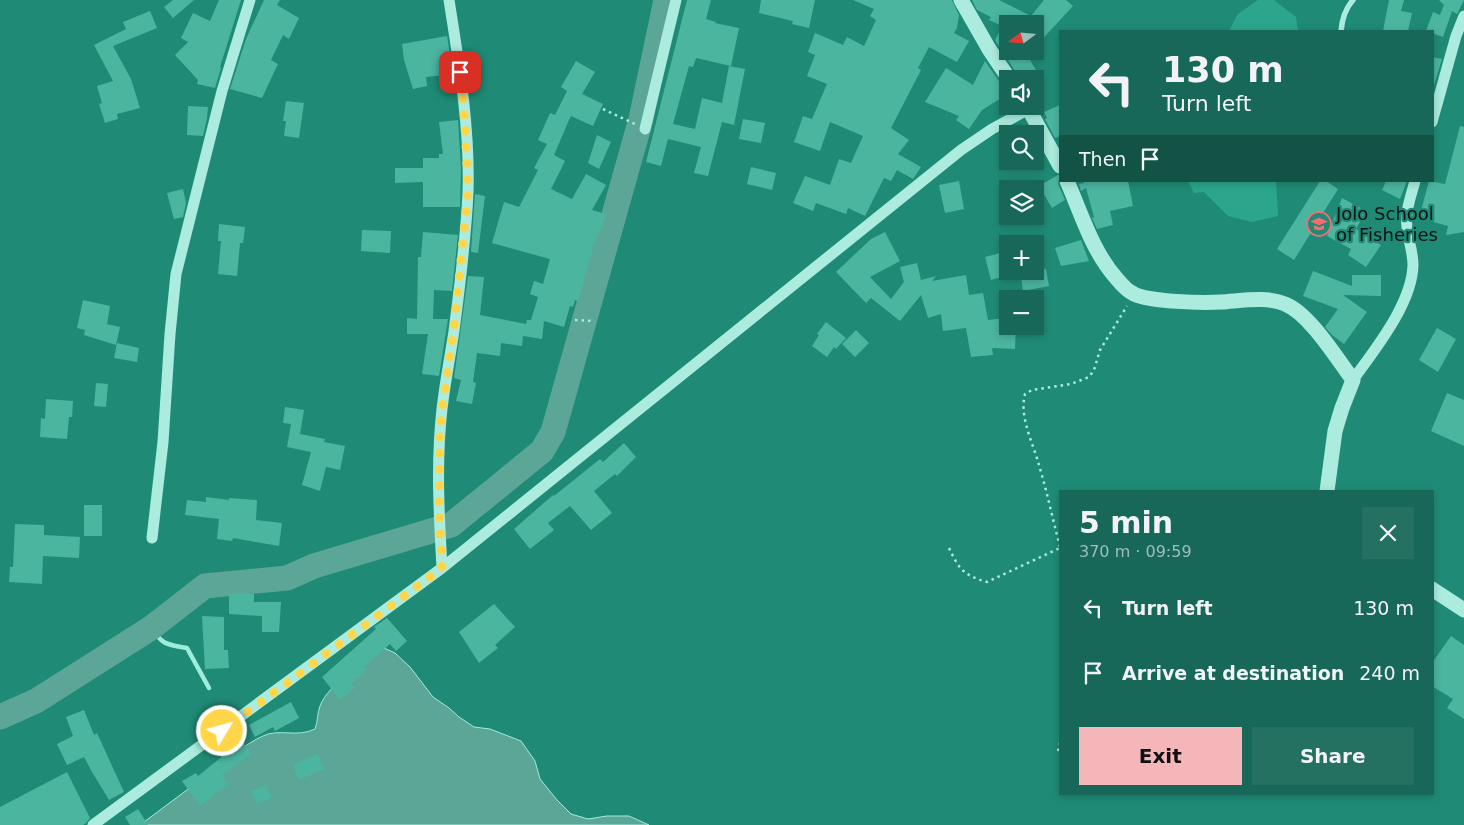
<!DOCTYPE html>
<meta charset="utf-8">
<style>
:root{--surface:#176858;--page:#247061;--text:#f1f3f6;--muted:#9ebeba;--accent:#f5b6ba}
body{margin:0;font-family:"DejaVu Sans",sans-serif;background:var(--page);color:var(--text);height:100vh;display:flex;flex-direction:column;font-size:19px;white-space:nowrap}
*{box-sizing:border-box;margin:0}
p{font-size:16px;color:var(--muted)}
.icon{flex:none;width:28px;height:28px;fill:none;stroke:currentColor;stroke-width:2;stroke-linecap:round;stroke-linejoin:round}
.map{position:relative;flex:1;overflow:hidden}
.details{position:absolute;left:1059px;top:490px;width:375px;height:305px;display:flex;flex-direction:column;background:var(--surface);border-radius:0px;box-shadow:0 2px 8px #0003}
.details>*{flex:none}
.hud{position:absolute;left:1059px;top:30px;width:375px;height:152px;border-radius:0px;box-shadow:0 2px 8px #0003;background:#176858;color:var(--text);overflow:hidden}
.needle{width:32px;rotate:254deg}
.fabs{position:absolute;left:999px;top:15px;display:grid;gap:10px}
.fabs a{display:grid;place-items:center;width:45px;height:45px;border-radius:0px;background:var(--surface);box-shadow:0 2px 8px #0003;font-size:25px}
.pin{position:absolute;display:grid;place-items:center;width:42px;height:42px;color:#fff;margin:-21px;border-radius:10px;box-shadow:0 2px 8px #0006}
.me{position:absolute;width:55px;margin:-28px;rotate:53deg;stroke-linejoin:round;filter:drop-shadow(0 0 4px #0008)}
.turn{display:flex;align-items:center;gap:18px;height:105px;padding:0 20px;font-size:22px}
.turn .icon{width:65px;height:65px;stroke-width:2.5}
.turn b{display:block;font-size:35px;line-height:42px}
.then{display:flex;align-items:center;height:48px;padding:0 20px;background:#0003;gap:10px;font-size:19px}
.round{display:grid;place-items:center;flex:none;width:52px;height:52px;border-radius:0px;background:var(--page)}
.headline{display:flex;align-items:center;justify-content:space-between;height:85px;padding:0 20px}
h1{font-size:30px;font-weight:700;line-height:38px}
.button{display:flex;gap:10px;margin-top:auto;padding:10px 20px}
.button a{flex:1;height:58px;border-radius:0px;background:var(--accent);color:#111;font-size:20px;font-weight:700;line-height:58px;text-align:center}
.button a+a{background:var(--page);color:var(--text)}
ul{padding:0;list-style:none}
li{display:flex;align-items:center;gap:15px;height:65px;padding:0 20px}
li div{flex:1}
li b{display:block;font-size:19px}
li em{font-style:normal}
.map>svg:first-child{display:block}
</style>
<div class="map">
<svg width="1464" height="825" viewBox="0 0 1464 825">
<rect width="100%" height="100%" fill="#1f8b76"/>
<!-- green -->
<path fill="#2ba68c" d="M1258,0h16l22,17 2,14h-69l9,-17z
M1188,181h88l2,35 -26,6 -24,-6 -24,-24 -10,1z"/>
<!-- water -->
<path fill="#5ca698" stroke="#9eeddc" d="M384,648l11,5 15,14 23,30 16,11 10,9 15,10 16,2 31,12 14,20 5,18 17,21 14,14 17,5 19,-3h22l20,9h-509c25,-19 50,-37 75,-56 15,-11 30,-25 48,-33 16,-8 34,2 52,-7 3,-7 2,-16 5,-23 8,-22 45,-44 64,-58z"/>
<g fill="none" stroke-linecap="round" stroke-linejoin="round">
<!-- stream -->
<path stroke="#9eeddc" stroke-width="4.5" d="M151,628c13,18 15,16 36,20l22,40"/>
<!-- river -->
<path stroke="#5ca698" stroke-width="25" d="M0,717l36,-16 115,-73 54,-42 82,-8 27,-12 137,-41 91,-74 11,-19 88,-313 25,-119"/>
</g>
<!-- building -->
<path fill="#4bb5a0" d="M173,0h21l-21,18 -9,-11z
M219,0h22l-21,67 1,1 -6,20 -18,-4 1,-4 -23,-25 13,-13 -7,-4 12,-25 17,8z
M264,0h16l-3,5 22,13 -10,21 -6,-4 -12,25 7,4 -16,34 -32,-9 16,-50z
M687,0h24l-5,19 10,3 -1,1 24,5 -8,38 -35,-8 -3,9 -4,-1 -16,58 22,5 7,-31 20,5 7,-37 16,3 -11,56 -12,-3 -14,54 -14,-3 7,-26 -33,-8 -7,27 -15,-4z
M761,0h54l-6,28 -17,-4 1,-3 -34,-8z
M853,0h99l7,15 -2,13 -3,5 15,8 -12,21 -28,-15 -11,21 3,2 -30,58 18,12 -11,14 23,13 -8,12 -16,-9 -6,11 -7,-3 -19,38 -17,-8 -2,6 -30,-11 -3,8 -20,-8 12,-27 25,9 9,-26 12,4 12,-27 -33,-14 -10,29 -26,-9 9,-26 9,3 15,-35 -20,-8 8,-21 -7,-3 7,-19 28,12 4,-8 17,9 12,-26 -6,-4 4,-7z
M972,0h27l32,16 13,-16h22l7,6 -38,41v-23h-27v27h17l16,28h-23l-1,-5 -22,-34 7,-14 -13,-6 2,-3 -14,-7z
M1389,0h15l-3,11 11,2 -4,18h-25z
M1439,0h25l-7,14 -5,-3 -9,26 -11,-4v-2h-6l7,-19 7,3 4,-10z
M150,11l7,17 -44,18 18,33 9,29 -23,6 1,5 -13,4 -6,-19 3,-1 -5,-17 16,-5 -19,-36 32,-16 -3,-7z
M447,36l6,38 -27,3 1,9 -14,3 -9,-29 -2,-16z
M1432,57l10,2 -10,33z
M576,61l19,11 -13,22 21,10 -10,22 -22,-10 -2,4 -15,35 11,6 -14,28 21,10 14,-25 20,11 -14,25 14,4 -6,20 -2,-1 -5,15 -15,53 -3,-1 -2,7 -3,-1 -6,21 -20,-6 -2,18 -19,-3 -1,10 -21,-3 -1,13 -23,-3 -4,29 3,1 -4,21 -16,-3 5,-21 -7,-2 14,-102 16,1 -4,38 46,9 1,-4h4l7,-23 -8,-3 4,-13 9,3 7,-25 -58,-16 12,-41 15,5 19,-37 -4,-2 13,-24 -9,-4 12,-27 5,2 12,-24 -6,-4z
M985,61l16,23 7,4v6l-26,16 -13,19 -13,-9 3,-4 -34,-14 21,-34 27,17z
M286,101l18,2 -5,35 -15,-2 2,-15h-3z
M1060,105v31l-5,2 -10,-19 2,-1 -3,-6z
M188,106l20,1 -1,11 -4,18 -16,-1z
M743,119l22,4 -4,20 -22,-4z
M458,120l3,48 -1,39h-37v-25l-28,1v-15h28v-10h16v-4h4l-4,-32z
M1027,126l5,8h-23l-1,-2z
M1460,126l4,1v105l-18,3 2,-9 -29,-8 10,-37 16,3z
M597,135l14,7 -12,27 -11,-6z
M751,167l25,6 -4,17 -25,-6z
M1058,175h2l-2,9 7,16 -13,8 -13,-22z
M959,181l5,28 -19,4 -6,-28z
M1084,181h44l5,25 -23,5 3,14 -16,4 -5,-11 2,-1 -8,-29 -5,3 -2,-7 5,-1z
M1320,181h6l12,8 -44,71 -17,-11z
M1386,181h21l-7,18 -18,-9z
M183,189l3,14 -3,14 -9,2 -7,-26z
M475,194l10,2 -7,57 -7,-1z
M1342,198l24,13 -10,18 25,16 -15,22 -18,-12 3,-6 -24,-13z
M219,224l26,3 -2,16h-3l-3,33 -19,-2 3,-33h-3z
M362,230l29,1 -1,22 -29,-2z
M423,232l35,3 -6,56 -18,-1 -1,29h15l-9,57 -17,-2 6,-40h-21v-16l10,1 1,-62h3z
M885,232l15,29 -30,16 21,22 13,-17 -4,-15 17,-4 4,17 15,-4 -4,5 34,-6 3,20 14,-2 5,27 16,-2 2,8h10l-1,23 -23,-1 1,7 -22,2 -5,-29 -23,3 -2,-17 -13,4 -7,-23 -21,26 -29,-23 -5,5 -30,-31 35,-33z
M1081,240l8,21 -28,5 -6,-18z
M1008,251v24l-17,5 -6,-23z
M1046,269l3,17 -26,5 -3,-20h15z
M1313,271l39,15v-11h29v21l-38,-1 24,17 -23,32 -12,-9 -7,-8 13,-18 -35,-13z
M83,300l27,6 -3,18 13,3 -4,18 -32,-10 1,-5 -8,-2z
M826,322l20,16 -10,11 -2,-2 -7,10 -15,-11 7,-11 -2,-1z
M1437,328l19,11 -18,33 -19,-12z
M856,330l13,13 -14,14 -13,-13z
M117,343l22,5 -2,14 -23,-4z
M96,383l12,1 -2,23 -12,-1z
M1447,393l17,7v46l-33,-15z
M46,399l27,2 -1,16h-3l-2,22 -27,-2 1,-19 4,1z
M285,407l19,3 -4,24 25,5 -1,3 21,4 -5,24 -14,-3 -6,24 -18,-6 9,-33 -24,-5 4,-23 -8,-1z
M624,443l12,14 -19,19 -2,-2 -21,17 18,22 -21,17 -21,-24 -22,17 6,7 -24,19 -16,-20 39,-34 1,1 46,-37 3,3z
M206,497l23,3v-2l28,2 -1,20 26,3 -3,23 -46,-8 -1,3 -15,-2 2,-20 -34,-4 2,-15 19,2z
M84,505h18v31h-18z
M15,524l29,1v10l36,2 -1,21 -36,-2 -1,28 -33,-2 1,-15h3z
M229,593l25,1v8h27l-2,30h-17v-16l-33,-2z
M494,604l21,23 -20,18 3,3 -19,15 -20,-31z
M202,616l22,1v33h4l1,18 -24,1z
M387,618l20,23 -11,10 -6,-7 -26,23 3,3 -16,13 4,5 -15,12 -18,-23 54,-48 -2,-2z
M1451,636l13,9v74l-17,-11 6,-9 -21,-13v-23z
M291,702l8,16 -24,13 -2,-4 -18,10 -6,-12z
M84,710l10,25 3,-2 27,59 -15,8 -17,-28 -8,-15 -17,8 -10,-21 16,-8 -7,-19z
M240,738l11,16 -29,21 6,9 -28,22 -18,-25 14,-8 2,3 26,-21 -2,-4z
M318,754l6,15 -25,11 -6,-15z
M67,772l23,46 -4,5 -3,2h-83v-18z
M266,785l6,13 -15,6 -6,-13z
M138,809l10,16h-18l-5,-8z"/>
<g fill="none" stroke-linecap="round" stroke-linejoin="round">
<!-- path -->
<path stroke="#abecde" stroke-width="2.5" stroke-dasharray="2.5 4" stroke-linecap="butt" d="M603,109l32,15
M575,320l18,1
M1060,547c-7,-27 -13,-55 -21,-82 -6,-22 -20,-48 -14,-71l7,-4 39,-6 18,-7 5,-7 6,-20 27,-44
M949,548c10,21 14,27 38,34l73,-34
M1058,751l2,-8"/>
<!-- service -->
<path stroke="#abecde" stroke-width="5.5" d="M1341,31c1,-11 4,-22 12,-31"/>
<!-- minor -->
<path stroke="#abecde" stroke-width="11" d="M1432,122l24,-86 8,-20
M645,129l31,-129
M1353,380c22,-31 59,-76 60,-115 0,-13 -5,-26 -6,-38 -2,-16 4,-31 8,-46
M152,538l11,-96 7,-108 6,-60 46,-183 28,-91
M442,568c-3,-53 -6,-106 0,-159 3,-26 8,-52 12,-78 6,-46 12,-93 14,-139 2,-64 -9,-129 -19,-192
M93,825l349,-257 519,-418 31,-21 37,-20"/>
<!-- tertiary -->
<path stroke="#abecde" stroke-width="15" d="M961,0l28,49 20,30
M1027,106l33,60
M1067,181c15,34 25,70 50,98 5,6 10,12 17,15 17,8 67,9 87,8 19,-1 46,-6 64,2 25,10 52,55 68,76l-11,28 -7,23 -8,60
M1432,589l32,21"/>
</g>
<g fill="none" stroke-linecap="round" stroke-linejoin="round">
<!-- route -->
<path stroke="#ffd54a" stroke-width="9" stroke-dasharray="0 16.2" d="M222,731l220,-163 -3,-58 1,-77 2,-25 12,-79 14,-138 -3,-67 -5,-52"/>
</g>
<!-- icons -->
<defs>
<g id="school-ring" transform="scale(1.25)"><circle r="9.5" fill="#1f8b76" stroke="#fa6b71" stroke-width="1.5"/><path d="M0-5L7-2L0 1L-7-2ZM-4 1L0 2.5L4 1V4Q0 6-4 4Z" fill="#fa6b71"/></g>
</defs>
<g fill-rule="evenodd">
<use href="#school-ring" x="1319" y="224"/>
</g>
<g text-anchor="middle" stroke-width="4.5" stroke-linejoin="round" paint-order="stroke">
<!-- poi labels -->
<g font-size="18" fill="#111" stroke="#1f8b76" text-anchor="start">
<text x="1336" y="220">Jolo School<tspan x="1336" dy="21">of Fisheries</tspan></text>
</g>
</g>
</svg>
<div class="fabs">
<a><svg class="needle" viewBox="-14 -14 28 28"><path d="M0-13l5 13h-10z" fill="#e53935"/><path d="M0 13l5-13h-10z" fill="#9ebeba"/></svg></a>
<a><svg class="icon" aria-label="sound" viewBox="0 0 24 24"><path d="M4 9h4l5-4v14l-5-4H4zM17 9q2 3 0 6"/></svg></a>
<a><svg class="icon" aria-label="search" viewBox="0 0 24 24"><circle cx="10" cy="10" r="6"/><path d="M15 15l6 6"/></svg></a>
<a><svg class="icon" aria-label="layers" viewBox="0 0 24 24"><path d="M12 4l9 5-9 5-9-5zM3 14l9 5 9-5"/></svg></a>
<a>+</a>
<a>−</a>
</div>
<div class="pin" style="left:460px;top:72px;background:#d93025"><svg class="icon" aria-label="arrive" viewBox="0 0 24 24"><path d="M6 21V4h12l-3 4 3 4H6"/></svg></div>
<svg class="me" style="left:222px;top:731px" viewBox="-20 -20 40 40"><circle r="17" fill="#ffd54a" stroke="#fff" stroke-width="3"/><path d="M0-11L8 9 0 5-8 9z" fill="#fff"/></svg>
<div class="hud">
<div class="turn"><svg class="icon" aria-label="left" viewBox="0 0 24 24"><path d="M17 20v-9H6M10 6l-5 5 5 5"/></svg><div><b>130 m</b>Turn left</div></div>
<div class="then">Then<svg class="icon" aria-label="arrive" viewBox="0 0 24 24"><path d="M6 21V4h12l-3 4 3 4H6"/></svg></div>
</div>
<section class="details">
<div class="headline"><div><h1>5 min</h1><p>370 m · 09:59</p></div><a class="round"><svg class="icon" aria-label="close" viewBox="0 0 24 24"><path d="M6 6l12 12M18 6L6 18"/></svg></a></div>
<ul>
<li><svg class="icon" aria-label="left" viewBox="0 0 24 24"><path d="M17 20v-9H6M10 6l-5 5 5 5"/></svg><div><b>Turn left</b></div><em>130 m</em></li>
<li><svg class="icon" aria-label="arrive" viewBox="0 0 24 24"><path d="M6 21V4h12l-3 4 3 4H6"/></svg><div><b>Arrive at destination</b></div><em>240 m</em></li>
</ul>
<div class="button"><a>Exit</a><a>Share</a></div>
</section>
</div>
